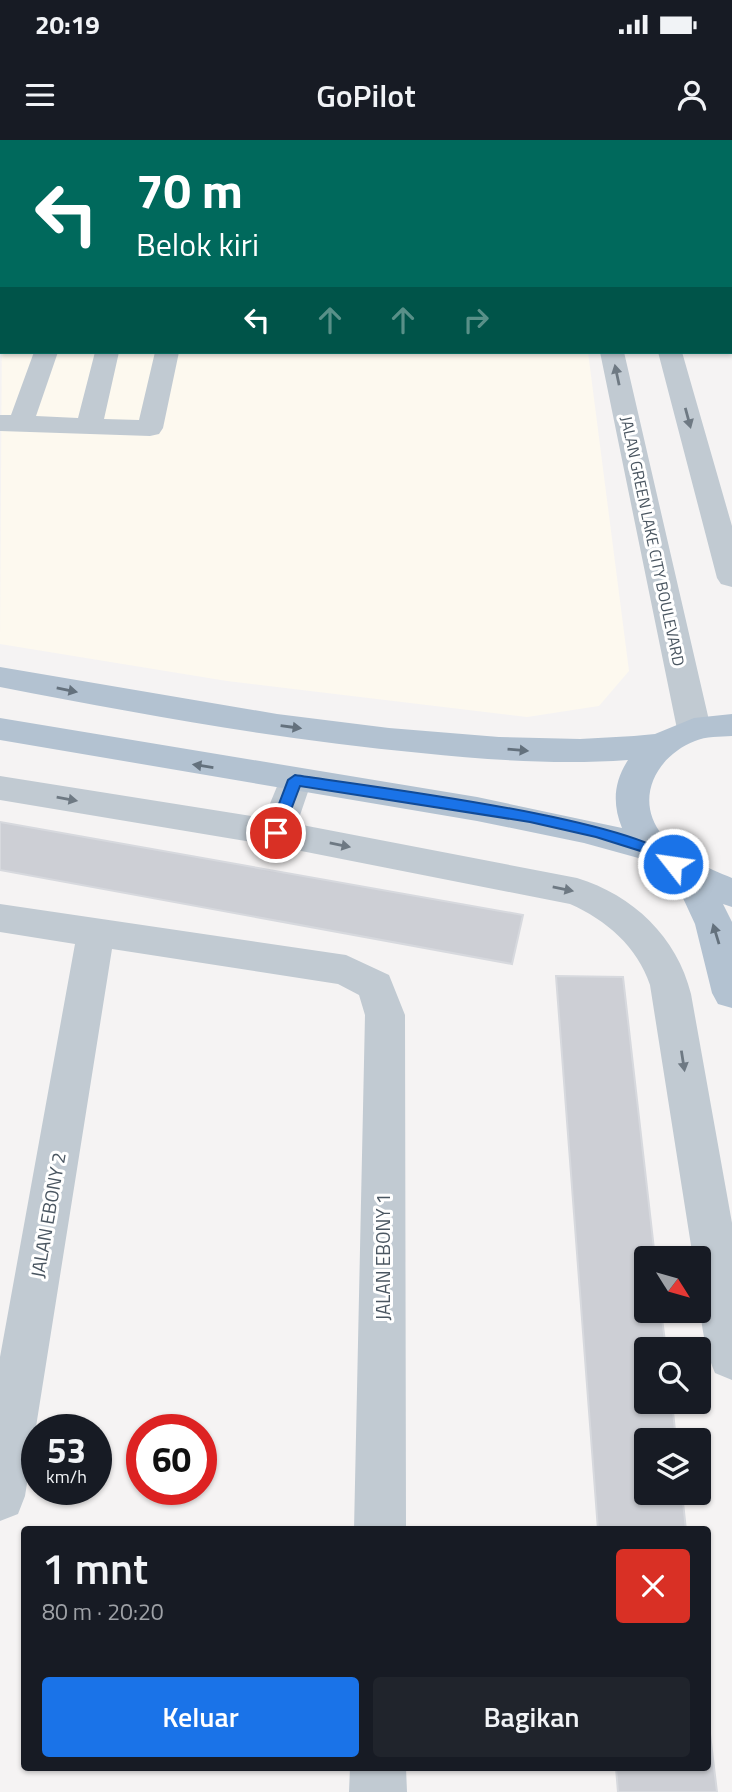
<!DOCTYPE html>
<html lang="id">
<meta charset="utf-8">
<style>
:root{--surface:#171b24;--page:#20242c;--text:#f1f3f6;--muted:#9ea1a6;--accent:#1a73e8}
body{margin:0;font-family:"Titillium Web",sans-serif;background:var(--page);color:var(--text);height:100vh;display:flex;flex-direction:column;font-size:26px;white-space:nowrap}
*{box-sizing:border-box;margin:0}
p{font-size:23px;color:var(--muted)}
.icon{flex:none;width:38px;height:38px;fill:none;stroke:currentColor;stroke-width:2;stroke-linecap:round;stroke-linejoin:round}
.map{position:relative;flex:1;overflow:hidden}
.details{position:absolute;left:21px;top:1386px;width:690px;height:245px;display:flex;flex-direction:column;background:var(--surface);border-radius:7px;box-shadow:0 2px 5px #0004}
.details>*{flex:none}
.banner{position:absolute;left:0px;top:0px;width:733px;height:214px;box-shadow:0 2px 5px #0004;background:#00695c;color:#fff;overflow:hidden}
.needle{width:46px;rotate:127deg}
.fabs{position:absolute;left:634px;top:1106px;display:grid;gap:14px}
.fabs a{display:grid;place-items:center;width:77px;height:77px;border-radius:7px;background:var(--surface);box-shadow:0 2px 5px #0004;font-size:35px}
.speed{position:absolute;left:21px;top:1274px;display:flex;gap:14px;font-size:35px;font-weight:700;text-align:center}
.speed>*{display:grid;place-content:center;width:91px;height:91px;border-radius:50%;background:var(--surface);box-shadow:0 2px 5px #0004;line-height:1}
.speed small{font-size:18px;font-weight:400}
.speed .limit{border:10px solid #d22;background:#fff;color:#111}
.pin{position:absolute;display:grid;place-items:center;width:60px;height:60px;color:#fff;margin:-30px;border:4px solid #fff;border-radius:50%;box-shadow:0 2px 7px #0007}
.me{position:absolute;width:77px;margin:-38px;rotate:300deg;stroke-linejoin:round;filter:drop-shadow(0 0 5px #0008)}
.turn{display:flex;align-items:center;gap:24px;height:147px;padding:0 21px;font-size:32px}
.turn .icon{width:91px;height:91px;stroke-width:2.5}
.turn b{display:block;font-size:49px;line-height:60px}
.lanes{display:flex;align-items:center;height:66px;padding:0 21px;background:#0003;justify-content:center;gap:35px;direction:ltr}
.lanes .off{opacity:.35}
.round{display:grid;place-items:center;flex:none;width:74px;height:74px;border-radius:7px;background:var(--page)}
.overview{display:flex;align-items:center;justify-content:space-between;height:119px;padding:0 21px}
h1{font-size:42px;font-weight:600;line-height:52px}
.primary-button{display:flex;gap:14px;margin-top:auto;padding:14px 21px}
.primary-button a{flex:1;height:80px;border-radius:7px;background:var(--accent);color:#fff;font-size:28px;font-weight:600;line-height:80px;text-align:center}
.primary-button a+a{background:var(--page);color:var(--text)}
.status{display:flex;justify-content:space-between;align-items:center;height:49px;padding:0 35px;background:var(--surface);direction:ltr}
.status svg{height:19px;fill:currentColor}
header{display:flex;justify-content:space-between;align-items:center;height:91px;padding:0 21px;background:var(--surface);font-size:32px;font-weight:600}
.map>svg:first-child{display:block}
</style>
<div class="status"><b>20:19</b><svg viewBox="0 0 49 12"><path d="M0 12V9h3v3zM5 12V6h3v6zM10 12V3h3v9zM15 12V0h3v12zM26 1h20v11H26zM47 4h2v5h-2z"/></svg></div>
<header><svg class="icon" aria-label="menu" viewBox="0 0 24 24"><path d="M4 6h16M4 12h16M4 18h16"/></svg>GoPilot<svg class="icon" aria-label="person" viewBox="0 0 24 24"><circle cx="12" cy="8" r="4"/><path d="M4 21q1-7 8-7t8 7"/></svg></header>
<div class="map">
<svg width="732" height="1652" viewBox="0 0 732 1652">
<rect width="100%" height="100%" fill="#f5f3f3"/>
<!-- commercial -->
<path fill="#fdf9ef" d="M2,177v35h586l41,319 -30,35 -72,11 -300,-36 -227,-37z"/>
<!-- building -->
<path fill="#cdcfd5" stroke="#d7d9de" stroke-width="2" d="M0,0h114l7,2h-119v35z
M0,682l523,93 -11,49 -512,-94z
M556,836l67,1 32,281h-9v53h15l5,38h-20v53h26l4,38h-30v53h36l4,37h-88z
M707,1569l10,83h-99l-2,-24h91z"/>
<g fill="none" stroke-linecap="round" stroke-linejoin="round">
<!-- minor -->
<path fill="#c1cad2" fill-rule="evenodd" d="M133,0h26l1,2h-26z
M268,0h26l1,2h-26z
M364,0h26l1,2h-26z
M483,0h27l1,2h-27z
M0,42h2v13h-2z
M0,155h2l-2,18z
M34,212h24l-22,64 42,2 17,-66h24l-15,67 35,1 16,-68h24l-16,76 -4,6 -9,2 -150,-5v-16h11z
M600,212h24l87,377 -5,8 -12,3 -12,-3 -5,-8z
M658,212h24l50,174v61l-11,-3 -4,-6z
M295,628l12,4 5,8 -15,44 280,54c56,17 100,59 114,116l41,229v157l-17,-7c-15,-35 -17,-77 -17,-115h-5l-43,-273c-13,-39 -44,-65 -80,-81l-294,-58 -276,-46v-24l264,42 19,-46z
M0,764l346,51 43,20 16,40 1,515h-52l11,-515 -6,-20 -21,-11 -226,-35 -87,547 -7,18 -18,7v-164l75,-413 -75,-12z
M350,1628h56l1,24h-58z"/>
<!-- major -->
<path fill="#b3c2d1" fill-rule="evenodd" d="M0,527l277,47 112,14 110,9 81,2 54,-3 21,-2 39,-16 38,-4v22c-12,1 -26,0 -37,5 -39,15 -62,59 -32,95 18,21 45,32 69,42v29l-9,-3 9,18v86l-14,-4 -6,-11 -17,-69 -19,-41 -34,-24 -58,-16 -107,-22 -477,-81v-22l477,79 145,31c-10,-25 -8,-46 6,-68 -69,5 -138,0 -207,-7 -142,-13 -281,-39 -421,-66z"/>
</g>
<!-- one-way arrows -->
<defs><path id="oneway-solid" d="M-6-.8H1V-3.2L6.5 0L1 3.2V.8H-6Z" transform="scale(1.75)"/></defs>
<g fill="#6e7983">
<use href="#oneway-solid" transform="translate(617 235) rotate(-102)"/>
<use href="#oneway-solid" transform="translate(688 278) rotate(75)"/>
<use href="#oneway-solid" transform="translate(67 659) rotate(10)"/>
<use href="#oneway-solid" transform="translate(340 705) rotate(11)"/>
<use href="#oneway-solid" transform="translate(563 749) rotate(11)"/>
<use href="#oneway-solid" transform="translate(683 921) rotate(81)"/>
</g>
<g fill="#64717d">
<use href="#oneway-solid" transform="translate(67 550) rotate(11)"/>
<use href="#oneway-solid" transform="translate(291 587) rotate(8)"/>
<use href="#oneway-solid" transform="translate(518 610) rotate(5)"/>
<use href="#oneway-solid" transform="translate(203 626) rotate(-171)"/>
<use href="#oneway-solid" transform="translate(716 794) rotate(-107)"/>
</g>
<!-- route -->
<path fill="#1a73e8" stroke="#114b97" stroke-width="2" d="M295,635c64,10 357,45 385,89l-7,5 -23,-15 -54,-17 -66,-15 -230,-36 -19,50h-11l-2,-3 20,-53z"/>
<g text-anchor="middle" stroke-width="6" stroke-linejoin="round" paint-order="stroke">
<!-- far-street labels -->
<g font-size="16" fill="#4a5661" stroke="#fff">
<text transform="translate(653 401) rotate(78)" y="6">JALAN GREEN LAKE CITY BOULEVARD</text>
</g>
<!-- street labels -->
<g font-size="19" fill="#4a5661" stroke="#fff">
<text transform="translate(48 1075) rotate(-80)" y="7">JALAN EBONY 2</text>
<text transform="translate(383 1117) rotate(-90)" y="7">JALAN EBONY 1</text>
</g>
</g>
</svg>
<div class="fabs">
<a><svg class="needle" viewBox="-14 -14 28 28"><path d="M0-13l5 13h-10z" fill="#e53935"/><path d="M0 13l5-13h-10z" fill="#9ea1a6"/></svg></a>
<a><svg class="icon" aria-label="search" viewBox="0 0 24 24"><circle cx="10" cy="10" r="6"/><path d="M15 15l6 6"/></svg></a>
<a><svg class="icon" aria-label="layers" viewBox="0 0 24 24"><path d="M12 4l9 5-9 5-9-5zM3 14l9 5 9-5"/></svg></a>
</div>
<div class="speed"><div>53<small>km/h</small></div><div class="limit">60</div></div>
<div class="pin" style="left:276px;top:693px;background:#d93025"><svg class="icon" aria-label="arrive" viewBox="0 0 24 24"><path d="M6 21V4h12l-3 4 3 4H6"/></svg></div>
<svg class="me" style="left:673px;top:724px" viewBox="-20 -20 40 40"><circle r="17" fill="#1a73e8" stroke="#fff" stroke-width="3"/><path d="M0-11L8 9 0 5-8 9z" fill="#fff"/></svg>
<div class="banner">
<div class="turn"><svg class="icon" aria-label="left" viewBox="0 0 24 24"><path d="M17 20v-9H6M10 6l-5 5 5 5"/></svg><div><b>70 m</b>Belok kiri</div></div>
<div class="lanes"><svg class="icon" aria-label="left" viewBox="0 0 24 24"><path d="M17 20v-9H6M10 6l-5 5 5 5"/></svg><svg class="icon off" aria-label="ahead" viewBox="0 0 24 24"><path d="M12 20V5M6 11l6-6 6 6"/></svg><svg class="icon off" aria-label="ahead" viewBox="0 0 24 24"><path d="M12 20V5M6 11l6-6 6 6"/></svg><svg class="icon off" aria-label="right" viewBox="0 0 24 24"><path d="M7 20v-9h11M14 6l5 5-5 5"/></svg></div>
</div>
<section class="details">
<div class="overview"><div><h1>1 mnt</h1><p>80 m · 20:20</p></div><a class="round" style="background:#d93025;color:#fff"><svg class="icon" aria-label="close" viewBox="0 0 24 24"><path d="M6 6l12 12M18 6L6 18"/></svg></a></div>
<div class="primary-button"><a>Keluar</a><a>Bagikan</a></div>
</section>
</div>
